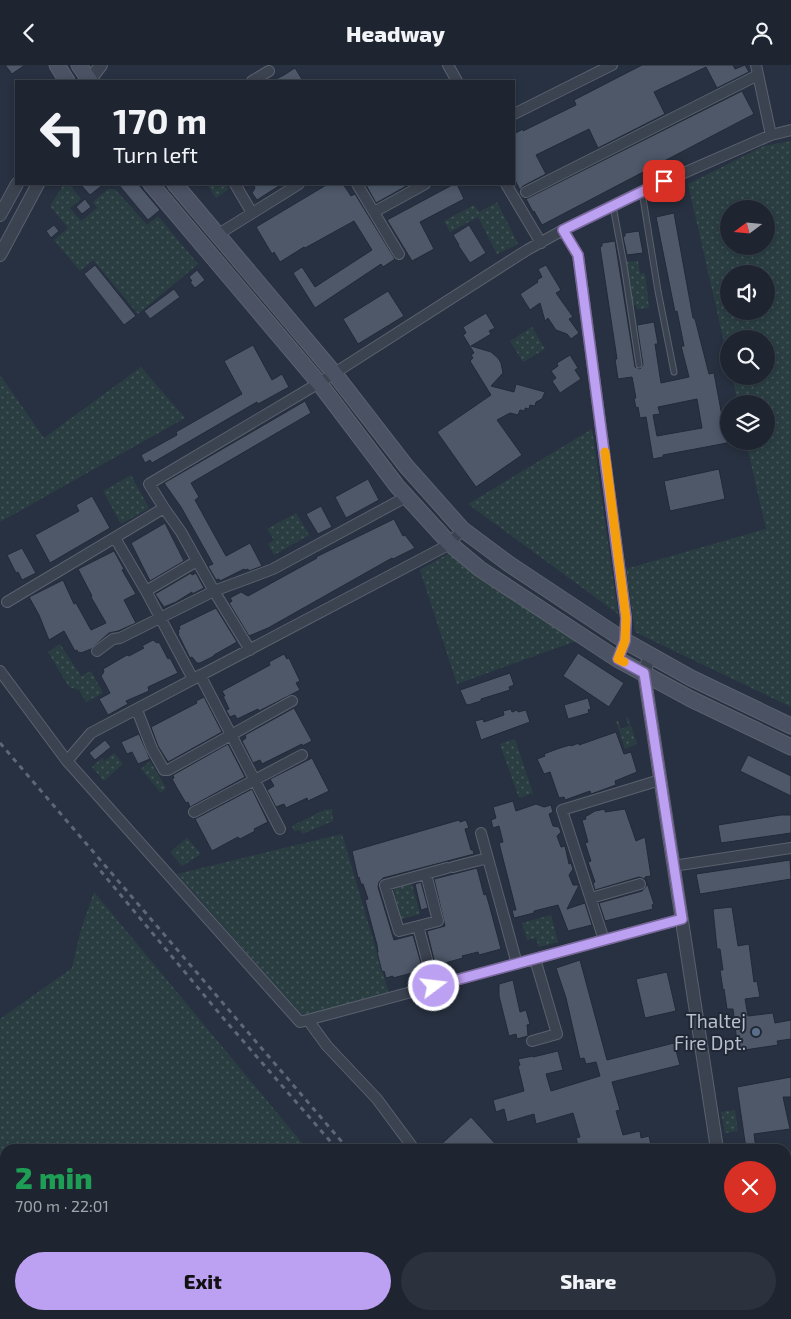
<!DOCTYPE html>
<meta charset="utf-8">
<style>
:root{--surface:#1e2531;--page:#2b313d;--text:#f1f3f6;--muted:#a1a5ab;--line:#3c424d;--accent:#bca0f2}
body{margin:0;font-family:"Exo 2",sans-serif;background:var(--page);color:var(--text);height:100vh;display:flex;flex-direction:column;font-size:19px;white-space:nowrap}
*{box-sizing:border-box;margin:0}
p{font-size:16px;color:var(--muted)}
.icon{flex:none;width:28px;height:28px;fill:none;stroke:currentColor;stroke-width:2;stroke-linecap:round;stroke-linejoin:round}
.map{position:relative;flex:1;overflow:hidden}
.details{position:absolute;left:0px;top:1079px;width:791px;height:176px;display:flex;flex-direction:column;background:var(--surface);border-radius:15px 15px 0 0;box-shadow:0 2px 8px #0003,0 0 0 1px var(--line)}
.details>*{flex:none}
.guide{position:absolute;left:15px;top:15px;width:500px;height:105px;border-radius:0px;box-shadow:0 2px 8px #0003,0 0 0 1px var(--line);background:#1e2531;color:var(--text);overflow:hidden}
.needle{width:32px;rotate:254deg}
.tools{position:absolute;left:720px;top:135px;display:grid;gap:10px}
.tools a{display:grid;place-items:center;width:55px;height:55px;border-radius:50%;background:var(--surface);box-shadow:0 2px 8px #0003,0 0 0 1px var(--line);font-size:25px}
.pin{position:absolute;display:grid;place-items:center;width:42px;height:42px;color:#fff;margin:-21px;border-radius:10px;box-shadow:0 2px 8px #0006}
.me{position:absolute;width:55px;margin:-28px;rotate:75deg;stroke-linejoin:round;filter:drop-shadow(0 0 4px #0008)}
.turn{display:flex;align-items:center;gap:18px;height:105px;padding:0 15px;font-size:22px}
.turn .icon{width:65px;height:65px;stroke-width:2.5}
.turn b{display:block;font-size:35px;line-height:42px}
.round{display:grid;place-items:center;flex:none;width:52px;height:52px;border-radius:26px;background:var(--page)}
.headline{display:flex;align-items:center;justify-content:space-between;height:85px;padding:0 15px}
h1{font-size:30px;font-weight:800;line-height:38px;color:#1e9e55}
.cta{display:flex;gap:10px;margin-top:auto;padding:10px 15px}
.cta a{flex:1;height:58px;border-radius:30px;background:var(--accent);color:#111;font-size:20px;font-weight:800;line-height:58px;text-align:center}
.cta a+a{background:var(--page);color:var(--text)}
header{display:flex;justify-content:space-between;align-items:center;height:65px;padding:0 15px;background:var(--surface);font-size:22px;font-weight:800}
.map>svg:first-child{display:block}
</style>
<header><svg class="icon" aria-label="back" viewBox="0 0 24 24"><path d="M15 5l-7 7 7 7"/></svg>Headway<svg class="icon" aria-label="person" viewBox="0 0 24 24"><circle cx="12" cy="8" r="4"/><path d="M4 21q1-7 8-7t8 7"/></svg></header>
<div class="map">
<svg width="791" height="1254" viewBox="0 0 791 1254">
<defs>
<pattern id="grass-dots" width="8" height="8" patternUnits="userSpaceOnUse" patternTransform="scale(1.25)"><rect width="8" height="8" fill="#2a3e42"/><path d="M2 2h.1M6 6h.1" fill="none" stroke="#47585c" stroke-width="1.8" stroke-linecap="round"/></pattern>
</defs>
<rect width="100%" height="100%" fill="#283141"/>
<!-- grass -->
<path fill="url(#grass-dots)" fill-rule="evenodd" d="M791,76v566l-156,-75 -9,-63 140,-40 -20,-88h20v-37h-28l-6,-28h34v-37h-37v25l-41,-180 76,-38zM729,144h37v37h-37zM729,209h37v37h-37z
M64,119h5l12,15 -11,9 11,13 16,-13 -4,-6 15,-13h7l32,36 11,-9 40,48 -60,50 -45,-54 -13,11 -26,-31 14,-12 -18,-22z
M207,119h18l4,5 -13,9z
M497,137l21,42 -21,10 -19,-37 -28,15 -6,-11 30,-16 5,7z
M638,196l2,13 5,-1 4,35 -12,1 -1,-4h-5l-5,-43z
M532,262l13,22 -22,13 -13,-21z
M141,302l44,51 -185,104v-147l44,63z
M592,364l26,185 -150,-110z
M131,410l18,33 -28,16 -18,-33z
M296,448l13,22 -35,20 -6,-11 6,-4 -7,-11z
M451,487l125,89 -119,43 -37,-114z
M60,579l21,32 10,-5 12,22 -17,9 -7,-12 -10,-3 -21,-35z
M628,652l9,27 -12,5 -9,-28h2l3,8 8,-3 -3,-8z
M515,674l18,54 -14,5 -19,-54z
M114,688l9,11 -19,17 -12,-14 10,-9 3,3z
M150,696l16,27 -5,5 -20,-24z
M326,744l1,1 5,-1 1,12 -31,13 -2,-4 -6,1 -2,-5z
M342,769l48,163 -86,20 -127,-143z
M187,773l14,16 -19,12 -12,-14z
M411,816l9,33 -19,5 -8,-33z
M94,827l213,257h-302v166h441l3,4h-449v-300l72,-51 8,-35z
M551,850l7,27 -19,5 -3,-9 -9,2 -5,-17z
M735,1045l3,21 -13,2 -4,-21z
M514,1250h80l9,4h-86z"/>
<!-- building -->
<path fill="#4e5869" stroke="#222a38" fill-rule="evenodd" d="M5,0h20l-13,9z
M642,0h91l2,4 10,-4 4,7 -32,16 -11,-21 -52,25 11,22 -67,34 -9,-19 -53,26 10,19 -23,12 -3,4 -6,-12v-44l9,-5v2l53,-26 -2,-5z
M295,3l8,13h-31l12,-6z
M742,26l12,23 -212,111 -8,-14 -1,1 -7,-13z
M80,119h24l-14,11z
M118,119h20l22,26 -12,10z
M253,119h29l-25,16 -5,-7 3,-5z
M328,119h15l8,12 4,-2 40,65 -12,8 -2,-3 -66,44 -22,-35 9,-6 13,20 57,-37 -18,-29 -49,27 -1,-1 -24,15 -6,-10 -2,2 -16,-27z
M368,119h42l-34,19 -10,-18z
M454,119h3l7,15 -44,23 14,27 -22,12 -25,-41z
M85,134l6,8 -9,7 -6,-7z
M674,148l19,105 2,1 14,55 5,-1 13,70 -64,12v2l-10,2 -7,-42 -6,1 -2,-11 -2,1 -2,-10h2l-4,-21 -14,2 -3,-20h2l-17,-112 2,-1v-3l13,-2 20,126 5,2 3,-4 -6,-40 17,-3 4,22h-3l6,39 28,-6 -8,-31h3l-7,-35 -2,1 -19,-95zM697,334l5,29 -45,8 -4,-21 7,-1 -2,-7z
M54,160l5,6 -8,7 -5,-7z
M469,160l17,28 -16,10 -12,-18h1l-6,-10z
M639,166l4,22 -16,2 -4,-18 2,-1v-3z
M95,200l41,51 -12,9 -40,-51z
M546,200l15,25 -5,3 17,24 -4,2 10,14 -8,6 -4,-5 -11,-4 -8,-12 -3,3 -5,-18 -10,7 -10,-16 18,-12 -1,-2 5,-3 -4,-8z
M197,205l8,10 -10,8 -5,-6 2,-1 -3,-4z
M174,224l6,8 -30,22 -6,-8z
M388,226l16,25 -46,28 -15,-25z
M486,248l9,15 -6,3 2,3 -20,12 20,6 7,6 3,5 2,10 -12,13 23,6 2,-8 29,8 -3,7 -6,3 -1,4 -5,-1 -1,4 -4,-1v3l-5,-1 -2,5 -8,-2 -13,7 25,35 -46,32 -39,-55 54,-37 -21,-34 3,-3 -2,-3 3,-2 -11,-18 3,-2 -3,-6z
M253,280l19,35 10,-6 7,13 -31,17 -1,-2 -105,61 -2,-3 -5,3 -4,-8 36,-20 -1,-3 66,-38 -18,-33z
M570,290l8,13 -3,2 6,9 -21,14 -8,-12 4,-3 -5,-7 7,-5 -1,-3z
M305,336l6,12 -120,70 8,14 -4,3 31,56 24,-13 12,23 -13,5 -1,-2 -3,1 -1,-1 -24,12 -1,-2 -3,1 -8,-14 5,-2 -32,-57 -17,-24z
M719,404l6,30 -55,12 -6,-30z
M368,414l11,21 -33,18 -11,-21z
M92,431l18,32 -60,35 -15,-28 44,-24 -3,-6z
M321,441l11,21 -14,7 -12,-20z
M394,454l9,17 2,-1 10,13 -22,11 -1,-1 -124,70 -19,8 -20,-33 3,-2 -2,-3 11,-6 7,4 69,-38 -1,-1z
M165,458l19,38 -34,20 -19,-38z
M22,483l14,25 -14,7 -4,-8 -2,1 -9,-18z
M114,486l10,18 -2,1 14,24 -12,6 12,23 -18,8 -9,2 -18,16 -10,4 -1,-1 -2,1 -1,-3 -2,1 -11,-20 -15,9 -10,-25 -10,-18 34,-17 11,24 2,-1 15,27 15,-7 -15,-26 1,-1 -14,-27z
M191,508l1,2 4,-2 8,15 -12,6v-2l-16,10 -12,5 -9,-13z
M216,543l21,34 -23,13v1l-14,7h-3l-5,-6 -2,1 -12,-24 1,-1 -1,-3 2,-1 -1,-3z
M153,575l4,3 2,-1 9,17 2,-1 8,15 -30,14 1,4 -23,10 2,3 -20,11 -9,-16 11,-6 -9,-17 3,-4 -1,-3 24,-14 2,1 15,-8 -2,-2z
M578,588l46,30 -15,24 -46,-31z
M284,589l3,5 2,-1 11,23 -4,2 4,7 -41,21 -1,-2 -21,10 -2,-4 -5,2 -4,-7 3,-1 -6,-13h2l-3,-5 48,-26 -1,-3z
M510,608l4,12 -5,2 1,3 -29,9v2l-13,4 -2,-1 -6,-14z
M204,632l18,35 -54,30 -10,-16 -7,-19 46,-24 -1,-2z
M588,633l3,11 -3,1 1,3 -21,6 -4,-14z
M294,643l18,33 -10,5v-2l-40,20 -2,-4 -7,3 -11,-22 4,-3 -1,-3z
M511,644l1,3 5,-2 1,2 8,-2 4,12 -49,18 -6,-19 8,-2 1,3 20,-7 -1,-4z
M616,667l8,22 7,-2 6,20 -22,9 1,4 -25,9 -1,-3 -25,9 -1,-3 -5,1 -9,-26 -6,2 -7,-15 8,-3 -1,-2 13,-5 13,-4 1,1 8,-3v2z
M139,669l11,25 -12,5 -6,-12 -5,2 -6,-12z
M105,675l6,7 -16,13 -6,-7z
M228,679l17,33 -55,30 -2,-5 -2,1 -9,-15 -5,-9 2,-1 -1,-3z
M748,690l43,21v20l-51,-25z
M312,693l17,33 -21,10 -1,-3 -21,10 -2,-4 -8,3 -9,-17 7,-4 -4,-7z
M252,724l16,33 -14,7 1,2 -15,8 -2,-2 -26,14 -17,-32z
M513,736l3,10 20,-7 8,3 7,-2 2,7 -4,2 4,12 6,1 2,5 -4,4 4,11 4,-1 4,18 2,-1 2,6 -4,6 4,10h6l-12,24 18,-6 7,22 -24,6 -10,-26 -24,6v2l-20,5 -2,-8h4l-17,-67 4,-1 -4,-16 -6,2 -2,-8 5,-2 -3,-11z
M605,744v3l20,-3 11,32 9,-4 6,39 -6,1 9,27 -2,1 1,4 -48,12 -6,-18 43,-12 5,-6 -2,-6 -6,-2 -44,13 -2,-7 2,-1 -7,-20 3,-1 -6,-18 3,-1 -6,-22 4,-1 -1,-2 10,-6z
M781,750h10v18l-70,10 -3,-18z
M459,755l1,2 6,-2 3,8 -4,1 6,21h2l1,4 -91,24 -4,4 -1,5 16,53 19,-5 9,32 -6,3v2l-23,6v-2l-7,2 -2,-7 -2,1 -5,-20h1l-1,-7 -12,-45 3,-1 -5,-15h-2l-2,-7 -1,1 -6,-27z
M790,795l1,19 -91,15 -4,-20z
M477,803l7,27 2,-1 3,10 12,45 -22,6 -1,-3 -16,4 1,2 -22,6 -1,-2 -5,2 -8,-33 18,-5 -11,-47z
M421,817l7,26 -7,2 -6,-26z
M732,842l6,39 11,-2 5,38 3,-1 3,16 -15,2 3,17 25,-3 2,10 16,-3v19l-14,2 1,4 -40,6 -5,-42h-6l-3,-20 -1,1 -3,-20h3l-3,-21h-3l-4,-40z
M580,895l27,100 67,-17 6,22 -68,17 8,28 -4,1 7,24 17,-4 1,7 8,-2 3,13h-73l-3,-11 4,-1 -7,-24 -37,11 -2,-10 -27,8 -3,-13 -8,3 -3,-12 31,-9 -6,-25 2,-1 -2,-6 15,-3v1l25,-6 5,19 -17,4 5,17 49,-15 -4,-14 -10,2 -2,-6 -4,1 -14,-61 -10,-30z
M667,907l9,39 -31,7 -9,-39z
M513,915l7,32 6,-2 4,14 -3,1 1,11 -11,3 -1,-5 -7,2 -10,-40v-12z
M791,1012v20h-8l7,32 -36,5 2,15h-10l-9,-62z
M471,1052l29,32h-64z"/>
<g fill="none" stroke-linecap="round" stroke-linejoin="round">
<!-- service casing -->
<g stroke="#5a616e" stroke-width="7">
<path id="service" d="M642,127l16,99 16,81
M613,141l11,59 15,100"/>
</g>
<!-- minor casing -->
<g stroke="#5a616e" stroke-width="12">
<path id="minor" d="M448,0l9,16
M756,0l15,70
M252,16l17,-10
M514,49l98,-49
M235,119l17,29
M357,119l42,70
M506,119l35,59
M526,127l232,-117
M374,147l51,-28
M563,165l15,25 48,363 -1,23 -8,18
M217,170l82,-51
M164,443l17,24 33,59 36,59
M462,464l-12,15 -359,189 -24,28 233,261 382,-103
M115,473l31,53
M7,537l157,-94 -15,-24 170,-101 208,-133 36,-20 84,-41 124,-54 20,-5
M97,586l16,-12 7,-1 94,-47 59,-22 133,-72
M0,606l67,90
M200,610l80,154
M193,614l-47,-88 51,-30
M137,645l15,39 12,21h4l124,-69
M194,747l108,-57
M481,768l36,131
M673,801l118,-18
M453,802l35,-9
M426,809l12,47 -39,10 -14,-46 62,-17
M591,833l49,-14
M418,861l16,60
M604,875l-42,-130 98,-30
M308,955l19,26 50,53 37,50
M532,976l25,-7 -22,-75
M786,1124h5
M786,1186l5,-1
M610,1250l8,4"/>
</g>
<!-- tertiary casing -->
<g stroke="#5a616e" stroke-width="14">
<path id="tertiary" d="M89,16l12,-16
M0,150l17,-31
M0,190l38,-71
M650,590l-6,18 73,476
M742,1250l1,4"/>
</g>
<!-- secondary casing -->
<g stroke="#5a616e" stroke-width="17">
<path id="secondary" d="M57,0l10,16
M79,0l11,16
M151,119l168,199 78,103 53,58 30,25 137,90 74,40 100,48
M175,119l159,189 72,93 56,63 47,35 116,77 66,37 100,48"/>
</g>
<!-- service -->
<use href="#service" stroke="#3c4350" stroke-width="5"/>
<!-- minor -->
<use href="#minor" stroke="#3c4350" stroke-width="10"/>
<!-- tertiary -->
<use href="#tertiary" stroke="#3c4350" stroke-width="12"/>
<!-- secondary -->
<use href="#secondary" stroke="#4a5263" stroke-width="15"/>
<!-- rail -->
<path stroke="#5e6777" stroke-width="3" stroke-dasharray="5 5" stroke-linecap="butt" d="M0,678l348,406
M94,798l130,156 113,130
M490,1250l4,4"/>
</g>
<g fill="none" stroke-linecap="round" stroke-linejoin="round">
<!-- route casing -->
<g stroke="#7a689d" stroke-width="12">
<path id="route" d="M434,921l248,-67 -38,-246 -26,-14 7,-18 1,-23 -48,-363 -15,-25 101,-49"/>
</g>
<!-- route -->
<use href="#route" stroke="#bca0f2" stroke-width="9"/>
<!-- slow -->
<path stroke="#f59e0b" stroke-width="9" d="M605,387l21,166 -1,23 -7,18 6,3"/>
</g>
<!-- markers -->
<circle fill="#5c6f8a" stroke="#202836" stroke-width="2" cx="756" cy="967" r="5"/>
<g text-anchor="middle" stroke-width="4" stroke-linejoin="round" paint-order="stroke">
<!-- poi labels -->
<g font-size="19" fill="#b9bfcb" stroke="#202836" text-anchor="end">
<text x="746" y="963">Thaltej<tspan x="746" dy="22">Fire Dpt.</tspan></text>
</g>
</g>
</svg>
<div class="tools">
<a><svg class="needle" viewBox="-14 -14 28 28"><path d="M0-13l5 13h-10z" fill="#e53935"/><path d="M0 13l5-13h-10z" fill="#a1a5ab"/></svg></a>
<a><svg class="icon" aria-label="sound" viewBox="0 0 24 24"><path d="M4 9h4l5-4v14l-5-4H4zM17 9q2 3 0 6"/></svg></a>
<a><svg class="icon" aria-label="search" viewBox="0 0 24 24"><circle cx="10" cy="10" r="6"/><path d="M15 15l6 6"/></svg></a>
<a><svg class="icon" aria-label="layers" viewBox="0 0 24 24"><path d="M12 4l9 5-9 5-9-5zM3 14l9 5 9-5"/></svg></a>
</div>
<div class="pin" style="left:664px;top:116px;background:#d93025"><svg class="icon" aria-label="arrive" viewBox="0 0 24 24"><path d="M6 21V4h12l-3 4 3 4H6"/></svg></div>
<svg class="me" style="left:434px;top:921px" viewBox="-20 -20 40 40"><circle r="17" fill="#bca0f2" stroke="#fff" stroke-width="3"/><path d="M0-11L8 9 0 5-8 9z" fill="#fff"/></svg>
<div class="guide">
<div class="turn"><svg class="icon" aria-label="left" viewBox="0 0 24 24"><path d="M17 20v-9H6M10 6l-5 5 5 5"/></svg><div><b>170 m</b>Turn left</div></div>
</div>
<section class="details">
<div class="headline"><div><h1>2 min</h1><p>700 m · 22:01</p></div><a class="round" style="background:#d93025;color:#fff"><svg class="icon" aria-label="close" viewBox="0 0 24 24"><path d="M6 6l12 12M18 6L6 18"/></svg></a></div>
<div class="cta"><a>Exit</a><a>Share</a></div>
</section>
</div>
